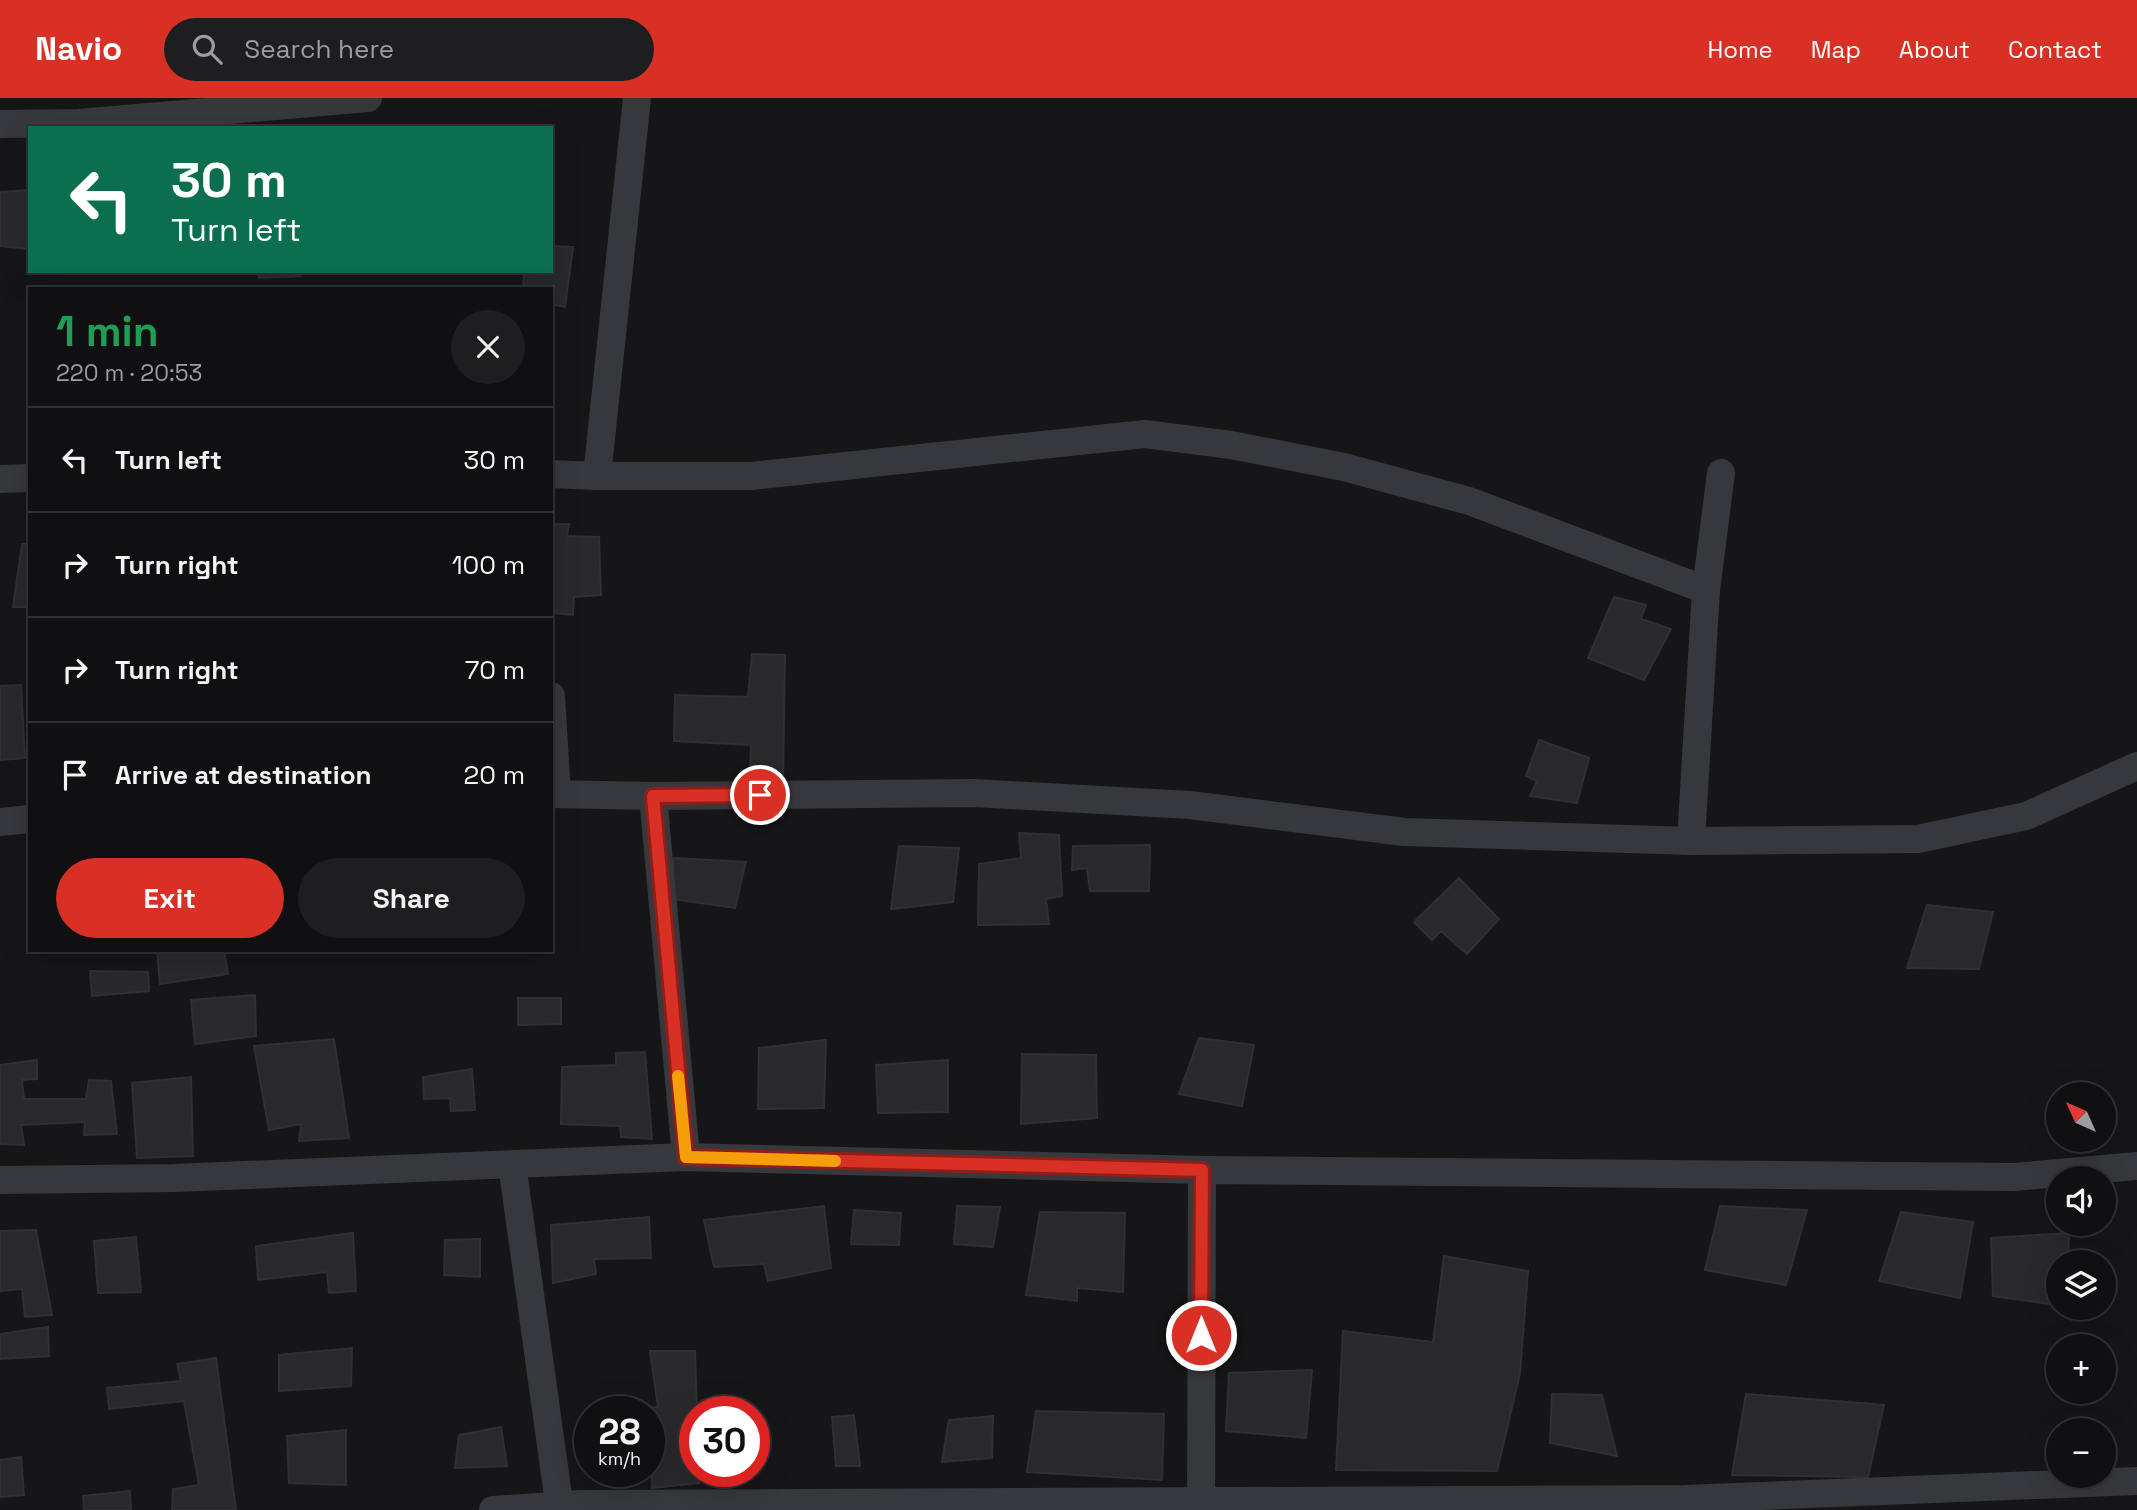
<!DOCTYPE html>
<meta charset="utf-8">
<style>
:root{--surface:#101012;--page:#1e1e20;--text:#f1f3f6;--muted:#9c9d9f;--line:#303032;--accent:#d93025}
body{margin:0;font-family:"Space Grotesk",sans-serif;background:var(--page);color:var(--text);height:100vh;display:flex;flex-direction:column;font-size:26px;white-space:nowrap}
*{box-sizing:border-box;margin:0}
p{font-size:23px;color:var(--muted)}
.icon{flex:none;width:38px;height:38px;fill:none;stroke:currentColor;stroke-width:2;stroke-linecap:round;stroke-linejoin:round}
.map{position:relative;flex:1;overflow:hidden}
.panel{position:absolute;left:28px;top:189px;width:525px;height:665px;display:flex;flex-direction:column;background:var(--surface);border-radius:0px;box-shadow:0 7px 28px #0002,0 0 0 2px var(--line)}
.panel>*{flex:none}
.hud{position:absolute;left:28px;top:28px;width:525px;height:147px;border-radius:0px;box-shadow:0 7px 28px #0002,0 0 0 2px var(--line);background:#0b6e4f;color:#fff;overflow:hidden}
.needle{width:46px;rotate:315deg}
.controls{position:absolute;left:2046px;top:984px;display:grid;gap:14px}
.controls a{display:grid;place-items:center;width:70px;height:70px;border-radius:50%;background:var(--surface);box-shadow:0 7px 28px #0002,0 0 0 2px var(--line);font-size:35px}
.speed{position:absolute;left:574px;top:1298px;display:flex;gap:14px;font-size:35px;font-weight:700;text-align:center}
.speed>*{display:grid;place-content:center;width:91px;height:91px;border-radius:50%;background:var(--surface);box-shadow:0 7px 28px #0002,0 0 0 2px var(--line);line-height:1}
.speed small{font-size:18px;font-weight:400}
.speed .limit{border:10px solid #d22;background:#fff;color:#111}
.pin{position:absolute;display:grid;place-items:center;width:60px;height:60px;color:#fff;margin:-30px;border:4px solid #fff;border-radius:50%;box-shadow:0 2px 7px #0007}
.me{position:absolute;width:77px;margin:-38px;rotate:0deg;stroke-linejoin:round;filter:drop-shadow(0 0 5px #0008)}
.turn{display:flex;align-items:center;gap:24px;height:147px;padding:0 28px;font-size:32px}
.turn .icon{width:91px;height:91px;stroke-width:2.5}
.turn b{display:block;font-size:49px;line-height:60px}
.round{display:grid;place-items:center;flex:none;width:74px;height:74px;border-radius:37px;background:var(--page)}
.summary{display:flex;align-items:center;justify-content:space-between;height:119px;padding:0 28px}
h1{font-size:42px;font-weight:700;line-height:52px;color:#1e9e55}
.action{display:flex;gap:14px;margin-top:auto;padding:14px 28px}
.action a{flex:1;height:80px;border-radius:42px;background:var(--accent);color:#fff;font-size:28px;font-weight:700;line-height:80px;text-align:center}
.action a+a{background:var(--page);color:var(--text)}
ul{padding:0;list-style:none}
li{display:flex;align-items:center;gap:21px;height:105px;padding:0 28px;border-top:2px solid var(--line)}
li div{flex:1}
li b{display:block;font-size:26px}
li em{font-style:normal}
header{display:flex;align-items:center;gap:42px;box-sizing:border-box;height:98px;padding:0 35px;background:var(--accent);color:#fff}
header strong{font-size:33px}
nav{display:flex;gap:38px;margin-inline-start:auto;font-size:24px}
.search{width:490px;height:63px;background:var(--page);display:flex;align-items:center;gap:18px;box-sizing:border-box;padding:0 24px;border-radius:38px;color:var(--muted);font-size:26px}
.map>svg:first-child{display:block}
</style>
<header>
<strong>Navio</strong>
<div class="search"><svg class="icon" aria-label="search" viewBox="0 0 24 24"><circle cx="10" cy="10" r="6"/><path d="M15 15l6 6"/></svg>Search here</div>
<nav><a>Home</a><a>Map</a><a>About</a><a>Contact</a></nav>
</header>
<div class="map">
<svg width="2137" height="1412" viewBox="0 0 2137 1412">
<rect width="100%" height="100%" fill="#161618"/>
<!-- building -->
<path fill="#29292c" stroke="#303034" stroke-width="2" d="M29,92l-1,59 -28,-3v-54z
M551,148l22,1 -8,60 -14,-3v-15h-28l1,-18h27z
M259,173h40l1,5 -41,2z
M551,426h18l-2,12 32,1 2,58 -27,2 -1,18 -20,-2z
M22,446h8v63h-17z
M1614,499l32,8 -5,14 30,10 -27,51 -56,-22z
M752,556l33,1 -2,129 -33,-3 1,-36 -77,-4 1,-46 73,2z
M21,587l4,73 -25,2v-74z
M1539,642l50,18 -12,45 -47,-7 7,-15 -11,-5z
M1019,735l40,2 3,61 -16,3 3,25 -71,1 1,-61 42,-6z
M1150,747l-1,46h-59l-3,-23 -15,2 1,-24z
M899,748l60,2 -6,54 -62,7z
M674,760l72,4 -11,46 -64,-9z
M1459,780l40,41 -32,35 -26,-23 -9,9 -18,-18z
M1927,807l66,7 -14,57 -72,-1z
M157,852h67l4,24 -68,10z
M90,873l58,1 1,19 -57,5z
M255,897l1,41 -61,8 -4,-44z
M518,900h43v26l-43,1z
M1199,940l55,7 -12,61 -63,-12z
M334,941l15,99 -50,3 2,-17 -32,6 -15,-84z
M826,942l-2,68 -66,1 1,-61z
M645,954l7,87 -31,-2 -1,-11 -59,-2 1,-57 54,-2v-12z
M1022,956l74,1 1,63 -76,6z
M37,962v19l-15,1 2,19h62l3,-19 22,1 6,53 -33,1 1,-13 -64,3 3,20 -24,-1v-79z
M948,962v52l-70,1 -2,-48z
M472,971l3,41 -24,1 -1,-13 -26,1 -1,-22z
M191,979l2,79 -56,2 -5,-75z
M824,1108l7,62 -63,13 -4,-17 -50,3 -10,-47z
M957,1108l43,1 -7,40 -39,-3z
M1720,1108l87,4 -21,75 -81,-15z
M854,1112l47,3 -2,32 -48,-1z
M1040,1114l85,1 -2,79 -46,-4v13l-51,-6z
M1901,1114l72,10 -13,76 -81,-17z
M649,1119l2,41 -57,1 2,15 -43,9 -2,-58z
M36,1132l16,85 -27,2 -3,-28 -22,2v-60z
M353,1135l3,58 -27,2 -2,-21 -69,8 -2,-34z
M2069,1135l-1,29h-10v43l-65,-9 -2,-58z
M136,1139l5,55 -43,1 -4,-52z
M480,1141v38l-36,-2 1,-35z
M1444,1158l84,15 -8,102 -23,98 -161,-1 7,-139 90,11z
M48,1229l1,29 -49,3v-25z
M352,1250l-1,38 -72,5v-36z
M650,1253h45l2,61h-2v60h4v11l-47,5 -3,-76h-52v-2l61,-3z
M216,1260l20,152h-64l1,-21 26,-4 -15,-84 -75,8 -2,-21 74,-7 -4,-17z
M1312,1272l-6,68 -80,-7 3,-58z
M1552,1296l50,1 15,61 -67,-13z
M1746,1296l138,11 -16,72 -136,-2z
M1036,1313l128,3 -2,66 -135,-8z
M854,1317l6,51h-24l-4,-49z
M993,1318l-1,42 -50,4 7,-42z
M501,1329l6,39 -52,2 4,-33z
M346,1332v55l-57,-2 -2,-47z
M21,1359l3,38 -24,2v-37z
M130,1393l1,19h-47l-1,-14z"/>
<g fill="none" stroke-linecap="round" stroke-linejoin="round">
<!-- street -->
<path stroke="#37383d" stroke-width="28" d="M0,26l79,-1 289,-25
M551,376l46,2h154l394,-42 86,11 113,22 125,34 237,89
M597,378l40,-378
M0,381l30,-1
M551,598l6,98
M551,696l102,2 321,-3 216,12 214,27 287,9 227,-2 108,-23 111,-50
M653,698l33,361
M0,724l30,-3
M1691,743l15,-251 15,-117
M512,1066l48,346
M0,1082l174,-2 512,-21 516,13 812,7 123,-11
M493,1412l88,-6 1104,-5 452,-18
M1201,1412l1,-340"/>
</g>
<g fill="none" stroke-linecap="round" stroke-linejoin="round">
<!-- route casing -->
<g stroke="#8d1f18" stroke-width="18">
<path id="route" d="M760,697l-107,1 33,361 516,13 -1,165"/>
</g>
<!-- route -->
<use href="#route" stroke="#d93025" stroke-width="12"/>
<!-- slow -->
<path stroke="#f59e0b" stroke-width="12" d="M678,978l8,81 149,4"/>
</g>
</svg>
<div class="controls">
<a><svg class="needle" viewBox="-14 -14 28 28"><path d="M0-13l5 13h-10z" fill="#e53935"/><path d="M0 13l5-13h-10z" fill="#9c9d9f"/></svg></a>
<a><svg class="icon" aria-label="sound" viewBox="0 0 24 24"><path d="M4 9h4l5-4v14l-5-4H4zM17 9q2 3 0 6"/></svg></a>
<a><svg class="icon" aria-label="layers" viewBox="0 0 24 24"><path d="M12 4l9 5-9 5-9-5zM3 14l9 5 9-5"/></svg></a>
<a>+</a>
<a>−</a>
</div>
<div class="speed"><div>28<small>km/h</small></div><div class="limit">30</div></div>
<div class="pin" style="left:760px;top:697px;background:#d93025"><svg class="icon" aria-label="arrive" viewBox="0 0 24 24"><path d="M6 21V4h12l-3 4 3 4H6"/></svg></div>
<svg class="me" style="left:1201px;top:1237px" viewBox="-20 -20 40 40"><circle r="17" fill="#d93025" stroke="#fff" stroke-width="3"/><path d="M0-11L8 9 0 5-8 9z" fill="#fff"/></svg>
<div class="hud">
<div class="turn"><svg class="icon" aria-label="left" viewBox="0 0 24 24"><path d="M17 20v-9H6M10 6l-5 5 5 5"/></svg><div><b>30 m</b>Turn left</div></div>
</div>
<section class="panel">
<div class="summary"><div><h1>1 min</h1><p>220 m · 20:53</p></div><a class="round"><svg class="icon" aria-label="close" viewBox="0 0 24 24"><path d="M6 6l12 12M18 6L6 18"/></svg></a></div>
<ul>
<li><svg class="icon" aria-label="left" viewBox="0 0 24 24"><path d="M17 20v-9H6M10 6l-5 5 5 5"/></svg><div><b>Turn left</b></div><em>30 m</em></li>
<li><svg class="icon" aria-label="right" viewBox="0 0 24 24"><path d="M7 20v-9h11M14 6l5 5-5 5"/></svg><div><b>Turn right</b></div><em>100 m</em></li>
<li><svg class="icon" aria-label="right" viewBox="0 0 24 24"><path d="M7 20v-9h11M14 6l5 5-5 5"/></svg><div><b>Turn right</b></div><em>70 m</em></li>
<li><svg class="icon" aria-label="arrive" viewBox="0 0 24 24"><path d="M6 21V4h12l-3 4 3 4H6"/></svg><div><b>Arrive at destination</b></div><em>20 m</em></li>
</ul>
<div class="action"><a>Exit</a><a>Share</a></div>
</section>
</div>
